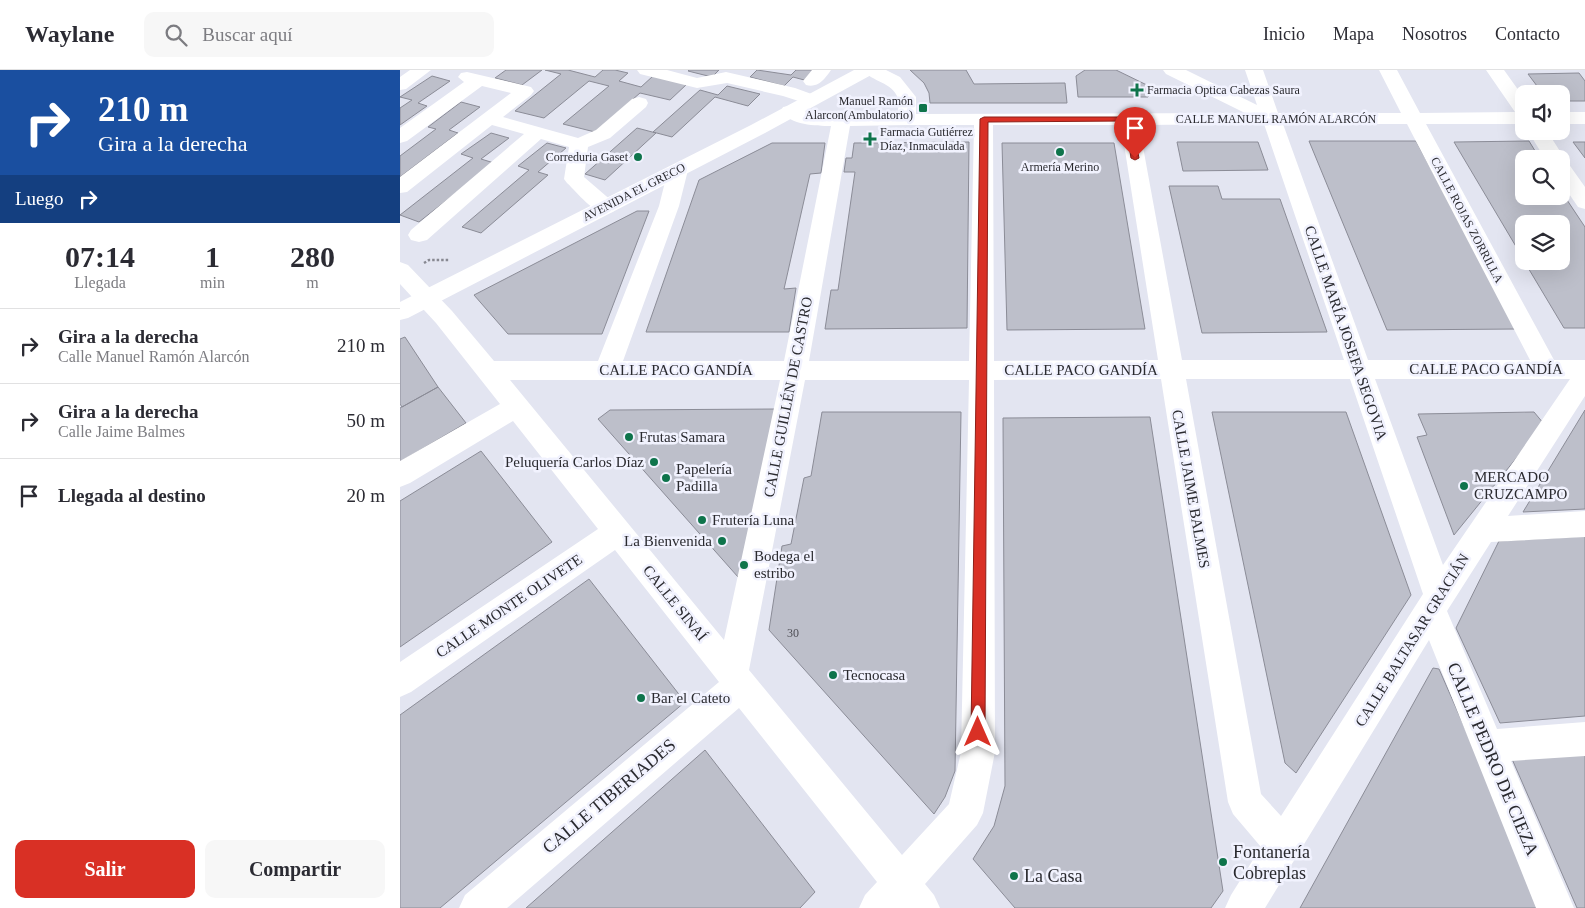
<!DOCTYPE html>
<html lang="es">
<meta charset="utf-8">
<style>
:root{--surface:#fff;--page:#f7f7f7;--text:#2b2b33;--muted:#7c7c81;--line:#e1e1e2;--accent:#d93025}
body{margin:0;font-family:Georgia,serif;background:var(--page);color:var(--text);height:100vh;display:flex;flex-direction:column;font-size:19px;white-space:nowrap}
*{box-sizing:border-box;margin:0}
p{font-size:16px;color:var(--muted)}
.icon{flex:none;width:28px;height:28px;fill:none;stroke:currentColor;stroke-width:2;stroke-linecap:round;stroke-linejoin:round}
.map{position:relative;flex:1;overflow:hidden}
.panel{display:flex;flex-direction:column;background:var(--surface);width:400px}
.panel>*{flex:none}
.banner{background:#1a4fa0;color:#fff;overflow:hidden}
.buttons{position:absolute;left:1115px;top:15px;display:grid;gap:10px}
.buttons a{display:grid;place-items:center;width:55px;height:55px;border-radius:10px;background:var(--surface);box-shadow:0 5px 20px #0002;font-size:25px}
.pin{position:absolute;display:grid;place-items:center;width:42px;height:42px;color:#fff;margin:-51px -21px;border-radius:50% 50% 50% 0;rotate:-45deg;box-shadow:0 0 5px #0007}
.pin .icon{rotate:45deg}
.me{position:absolute;width:55px;margin:-28px;rotate:0deg;stroke-linejoin:round;filter:drop-shadow(0 0 4px #0008)}
.turn{display:flex;align-items:center;gap:18px;height:105px;padding:0 15px;font-size:22px}
.turn .icon{width:65px;height:65px;stroke-width:2.5}
.turn b{display:block;font-size:35px;line-height:42px}
.then{display:flex;align-items:center;height:48px;padding:0 15px;background:#0003;gap:10px;font-size:19px}
.eta{display:flex;justify-content:space-evenly;align-items:center;height:85px;text-align:center}
.eta b{font-size:30px;font-weight:800;line-height:35px}
.cta{display:flex;gap:10px;margin-top:auto;padding:10px 15px}
.cta a{flex:1;height:58px;border-radius:10px;background:var(--accent);color:#fff;font-size:20px;font-weight:800;line-height:58px;text-align:center}
.cta a+a{background:var(--page);color:var(--text)}
ul{padding:0;list-style:none}
li{display:flex;align-items:center;gap:15px;height:75px;padding:0 15px;border-top:1px solid var(--line)}
li div{flex:1}
li b{display:block;font-size:19px}
li em{font-style:normal}
header{display:flex;align-items:center;gap:30px;box-sizing:border-box;height:70px;padding:0 25px;background:var(--surface);border-bottom:1px solid var(--line)}
header strong{font-size:24px}
nav{display:flex;gap:28px;margin-inline-start:auto;font-size:18px}
.search{width:350px;height:45px;background:var(--page);display:flex;align-items:center;gap:12px;box-sizing:border-box;padding:0 18px;border-radius:10px;color:var(--muted);font-size:19px}
main{display:flex;flex:1;min-height:0}
.map>svg:first-child{display:block}
</style>
<header>
<strong>Waylane</strong>
<div class="search"><svg class="icon" aria-label="search" viewBox="0 0 24 24"><circle cx="10" cy="10" r="6"/><path d="M15 15l6 6"/></svg>Buscar aquí</div>
<nav><a>Inicio</a><a>Mapa</a><a>Nosotros</a><a>Contacto</a></nav>
</header>
<main>
<section class="panel">
<div class="banner">
<div class="turn"><svg class="icon" aria-label="right" viewBox="0 0 24 24"><path d="M7 20v-9h11M14 6l5 5-5 5"/></svg><div><b>210 m</b>Gira a la derecha</div></div>
<div class="then">Luego<svg class="icon" aria-label="right" viewBox="0 0 24 24"><path d="M7 20v-9h11M14 6l5 5-5 5"/></svg></div>
</div>
<div class="eta">
<div><b>07:14</b><p>Llegada</p></div>
<div><b>1</b><p>min</p></div>
<div><b>280</b><p>m</p></div>
</div>
<ul>
<li><svg class="icon" aria-label="right" viewBox="0 0 24 24"><path d="M7 20v-9h11M14 6l5 5-5 5"/></svg><div><b>Gira a la derecha</b><p>Calle Manuel Ramón Alarcón</p></div><em>210 m</em></li>
<li><svg class="icon" aria-label="right" viewBox="0 0 24 24"><path d="M7 20v-9h11M14 6l5 5-5 5"/></svg><div><b>Gira a la derecha</b><p>Calle Jaime Balmes</p></div><em>50 m</em></li>
<li><svg class="icon" aria-label="arrive" viewBox="0 0 24 24"><path d="M6 21V4h12l-3 4 3 4H6"/></svg><div><b>Llegada al destino</b></div><em>20 m</em></li>
</ul>
<div class="cta"><a>Salir</a><a>Compartir</a></div>
</section>
<div class="map">
<svg width="1185" height="838" viewBox="0 0 1185 838">
<rect width="100%" height="100%" fill="#e3e5f1"/>
<!-- building -->
<path fill="#bdbfca" stroke="#8b8c97" d="M106,0h36l-20,15 -27,-7z
M145,0h23l27,7 8,-7h12l13,3 -9,8 22,6 12,-11 34,8 -17,16 -30,-7 -45,39 -32,-8 46,-38 -20,-5 -45,37 -29,-7 46,-37z
M289,0h30l-7,7 -24,-6z
M357,0l34,5 5,-5h22l-10,11 -15,-4 -9,9 -34,-9z
M510,0h56l8,14 91,-1 2,20h-137l-1,-10 -5,-10z
M685,0h31l37,18 -5,9h-70l-2,-21z
M1179,3l6,8v20h-24v-7h-18l-15,-20z
M32,6l18,5 -32,22 9,3 -27,19v-17l12,-8 -12,-3z
M327,16l33,8 -12,12 -33,-9 -43,40 -19,-5 47,-42 18,5z
M61,32l19,5 -31,23 9,3 -58,44v-21l36,-27 -8,-2z
M237,58l19,5 -51,47 -20,-6z
M91,63l18,5 -28,21 13,4 -75,59 -19,-7 73,-57 -12,-4z
M909,71h107l102,188 -131,1z
M1129,71l11,18h-16v37h37v-5l24,36v101h-21l-40,-67h37v-37h-37v36l-70,-118z
M569,72l-2,186 -142,1 6,-39h7l17,-118h-11l2,-14h6l2,-15z
M777,72h81l10,28 -85,1z
M1173,72h12v16z
M147,73l19,5 -28,24 10,3 -67,58 -19,-6 67,-57 -11,-4z
M372,73h53l-4,30 -11,1 -26,115 12,-1 -7,44h-143l53,-152z
M602,73h112l31,186 -138,1z
M769,116h49l4,13h58l47,133 -125,1z
M237,141h12l-47,123h-94l-34,-39z
M5,267l33,50 -36,20 -2,-3v-65z
M38,317l28,36 -66,39v-54z
M376,339l-26,166 -12,2 -140,-158 12,-9z
M1185,340v99l-62,3z
M422,342h139l-6,359 -10,26 -11,17 -165,-184 13,-84 9,-2 13,-66 7,-2z
M812,342h134l65,183 -115,178 -11,-10z
M1134,342l10,12 -90,111 -37,-98 10,-2 -9,-21z
M750,347l73,474 -12,17h-196l-42,-49 21,-33 11,-40 -2,-368z
M81,381l71,91 -152,105v-146z
M1185,466v180l-85,7 -44,-95 43,-87z
M189,509l96,123 -245,206h-40v-193z
M1033,598l6,1 105,239h-244z
M305,680l110,142 -15,16h-274z
M1185,683v155h-8l-65,-149z"/>
<g fill="none" stroke-linecap="round" stroke-linejoin="round">
<!-- path -->
<path stroke="#878891" stroke-width="2.5" stroke-dasharray="2.5 2" stroke-linecap="butt" d="M24,193l5,-3h21"/>
<!-- minor -->
<path fill="#fff" fill-rule="evenodd" d="M10,0h21l-25,19 -6,1v-13z
M237,0h30l30,8 29,-6 69,16 22,8 3,4 -3,4 -6,1 -28,-9 -56,-13 -30,5 -57,-14z
M412,0h19c-7,10 -13,18 -25,15l-3,-4z
M463,0h23l14,7 16,20v17l329,-1 -79,-39 -3,-4h23l71,35 -12,-35h18l15,43h123l-22,-43h18l23,43 95,-1 -29,-42h18l20,28v26h-98l128,236h31v36l-77,120 77,-5v26l-94,5 -44,69 50,118 88,-7v34l-74,5 63,147h-38l-107,-268 -164,268h-40l6,-13 30,-48 -28,-33 -5,-12 -67,-423 -167,1 1,372 -12,61 -6,12 -52,59 9,11 6,13h-81l6,-13 12,-13 -138,-174 -232,200h-48l6,-13 254,-213 -104,-132 -204,142 -11,5v-35l198,-133 -85,-108 -103,62 -10,4v-26l100,-57 -64,-81 -36,-39v-22l8,3 44,46 42,50h104l61,-155 9,-36 3,-4 7,-2 7,2 3,4 -9,36 -56,155h161l47,-235c-15,0 -41,-1 -50,-15l2,-4c11,-3 17,3 27,6 22,5 64,1 88,1 0,-4 1,-12 0,-16 -6,-16 -26,-16 -35,-28zM864,54l80,236h-162l-43,-235zM883,54h124l123,236h-162zM508,55h66l-5,236h-160l41,-235zM593,55h128l37,235 -164,1zM786,309h164l73,215 -142,222 -20,-22zM975,309h195l-127,186zM110,310h270l-56,260zM405,310h164l-8,372 -12,52 -47,51 -153,-185z
M67,2l64,15 3,4 -3,4 -28,22 75,21 18,-8 36,-31 7,-2 7,2 2,4 -2,4 -36,31 -22,9 -4,30 29,25 3,5 -3,5c-18,5 -33,-17 -46,-29l-3,-4 5,-32 -28,-8 -114,101 -8,2 -8,-2 -3,-5 3,-5 113,-96 -32,-9 -85,67 -7,1v-16l111,-84 -29,-7 -75,55 -7,2v-15l64,-46 -6,-5 3,-4z
M1161,42h24v12h-24z
M1128,61h19l18,28 -2,2 5,2 17,24v22l-7,-2 -17,-25v-23h-16z"/>
<!-- major -->
<path fill="#fff" fill-rule="evenodd" d="M454,0h22l-3,4 -108,59 -357,185 -8,2v-18l351,-177z"/>
</g>
<!-- route -->
<path fill="#d93025" stroke="#8d1f18" d="M584,47h147l8,41 -4,2 -4,-2 -6,-37 -137,1 -3,610 -2,5 -5,2 -5,-2 -2,-5 9,-613z"/>
<!-- markers -->
<g fill="#0e744b" stroke="#f1f2fe" stroke-width="2">
<path d="M734.5 12.5h5v5h5v5h-5v5h-5v-5h-5v-5h5z"/>
<rect x="518" y="33" width="10" height="10" rx="2.5"/>
<path d="M467.5 61.5h5v5h5v5h-5v5h-5v-5h-5v-5h5z"/>
<circle cx="660" cy="82" r="5"/>
<circle cx="238" cy="87" r="5"/>
<circle cx="229" cy="367" r="5"/>
<circle cx="254" cy="392" r="5"/>
<circle cx="266" cy="408" r="5"/>
<circle cx="1064" cy="416" r="5"/>
<circle cx="302" cy="450" r="5"/>
<circle cx="322" cy="471" r="5"/>
<circle cx="344" cy="495" r="5"/>
<circle cx="433" cy="605" r="5"/>
<circle cx="241" cy="628" r="5"/>
<circle cx="823" cy="792" r="5"/>
<circle cx="614" cy="806" r="5"/>
</g>
<g text-anchor="middle" stroke-width="5" stroke-linejoin="round" paint-order="stroke">
<!-- far-poi labels -->
<g font-size="12" fill="#2a2a2f" stroke="#f1f2fe" text-anchor="start">
<text x="747" y="24">Farmacia Optica Cabezas Saura</text>
<text x="513" y="35" text-anchor="end">Manuel Ramón<tspan x="513" dy="14">Alarcon(Ambulatorio)</tspan></text>
<text x="480" y="66">Farmacia Gutiérrez<tspan x="480" dy="14">Díaz, Inmaculada</tspan></text>
<text x="228" y="91" text-anchor="end">Correduria Gaset</text>
<text x="660" y="101" text-anchor="middle">Armería Merino</text>
</g>
<!-- far-street labels -->
<g font-size="12" fill="#2a2a2f" stroke="#f1f2fe">
<text x="876" y="53">CALLE MANUEL RAMÓN ALARCÓN</text>
<text transform="translate(234 122) rotate(-27)" y="4">AVENIDA EL GRECO</text>
<text transform="translate(1067 150) rotate(62)" y="4">CALLE ROJAS ZORRILLA</text>
</g>
<!-- number labels -->
<g font-size="12" fill="#4f4f56">
<text x="393" y="567">30</text>
</g>
<!-- street labels -->
<g font-size="15" fill="#2a2a2f" stroke="#f1f2fe">
<text transform="translate(946 263) rotate(71)" y="5">CALLE MARÍA JOSEFA SEGOVIA</text>
<text x="1086" y="304">CALLE PACO GANDÍA</text>
<text x="276" y="305">CALLE PACO GANDÍA</text>
<text x="681" y="305">CALLE PACO GANDÍA</text>
<text transform="translate(388 327) rotate(-79)" y="5">CALLE GUILLÉN DE CASTRO</text>
<text transform="translate(791 419) rotate(80)" y="5">CALLE JAIME BALMES</text>
<text transform="translate(275 533) rotate(51)" y="5">CALLE SINAÍ</text>
<text transform="translate(109 536) rotate(-34)" y="5">CALLE MONTE OLIVETE</text>
<text transform="translate(1012 570) rotate(-58)" y="5">CALLE BALTASAR GRACIÁN</text>
</g>
<!-- poi labels -->
<g font-size="15" fill="#2a2a2f" stroke="#f1f2fe" text-anchor="start">
<text x="239" y="372">Frutas Samara</text>
<text x="244" y="397" text-anchor="end">Peluquería Carlos Díaz</text>
<text x="276" y="404">Papelería<tspan x="276" dy="17">Padilla</tspan></text>
<text x="1074" y="412">MERCADO<tspan x="1074" dy="17">CRUZCAMPO</tspan></text>
<text x="312" y="455">Frutería Luna</text>
<text x="312" y="476" text-anchor="end">La Bienvenida</text>
<text x="354" y="491">Bodega el<tspan x="354" dy="17">estribo</tspan></text>
<text x="443" y="610">Tecnocasa</text>
<text x="251" y="633">Bar el Cateto</text>
</g>
<!-- near-street labels -->
<g font-size="18" fill="#2a2a2f" stroke="#f1f2fe">
<text transform="translate(1093 689) rotate(67)" y="6">CALLE PEDRO DE CIEZA</text>
<text transform="translate(209 726) rotate(-40)" y="6">CALLE TIBERIADES</text>
</g>
<!-- near-poi labels -->
<g font-size="18" fill="#2a2a2f" stroke="#f1f2fe" text-anchor="start">
<text x="833" y="788">Fontanería<tspan x="833" dy="21">Cobreplas</tspan></text>
<text x="624" y="812">La Casa</text>
</g>
</g>
</svg>
<div class="buttons">
<a><svg class="icon" aria-label="sound" viewBox="0 0 24 24"><path d="M4 9h4l5-4v14l-5-4H4zM17 9q2 3 0 6"/></svg></a>
<a><svg class="icon" aria-label="search" viewBox="0 0 24 24"><circle cx="10" cy="10" r="6"/><path d="M15 15l6 6"/></svg></a>
<a><svg class="icon" aria-label="layers" viewBox="0 0 24 24"><path d="M12 4l9 5-9 5-9-5zM3 14l9 5 9-5"/></svg></a>
</div>
<div class="pin" style="left:735px;top:88px;background:#d93025"><svg class="icon" aria-label="arrive" viewBox="0 0 24 24"><path d="M6 21V4h12l-3 4 3 4H6"/></svg></div>
<svg class="me" style="left:578px;top:662px" viewBox="-20 -20 40 40"><path d="M0-17L14 15 0 8-14 15z" fill="#d93025" stroke="#fff" stroke-width="4"/></svg>
</div>
</main>
